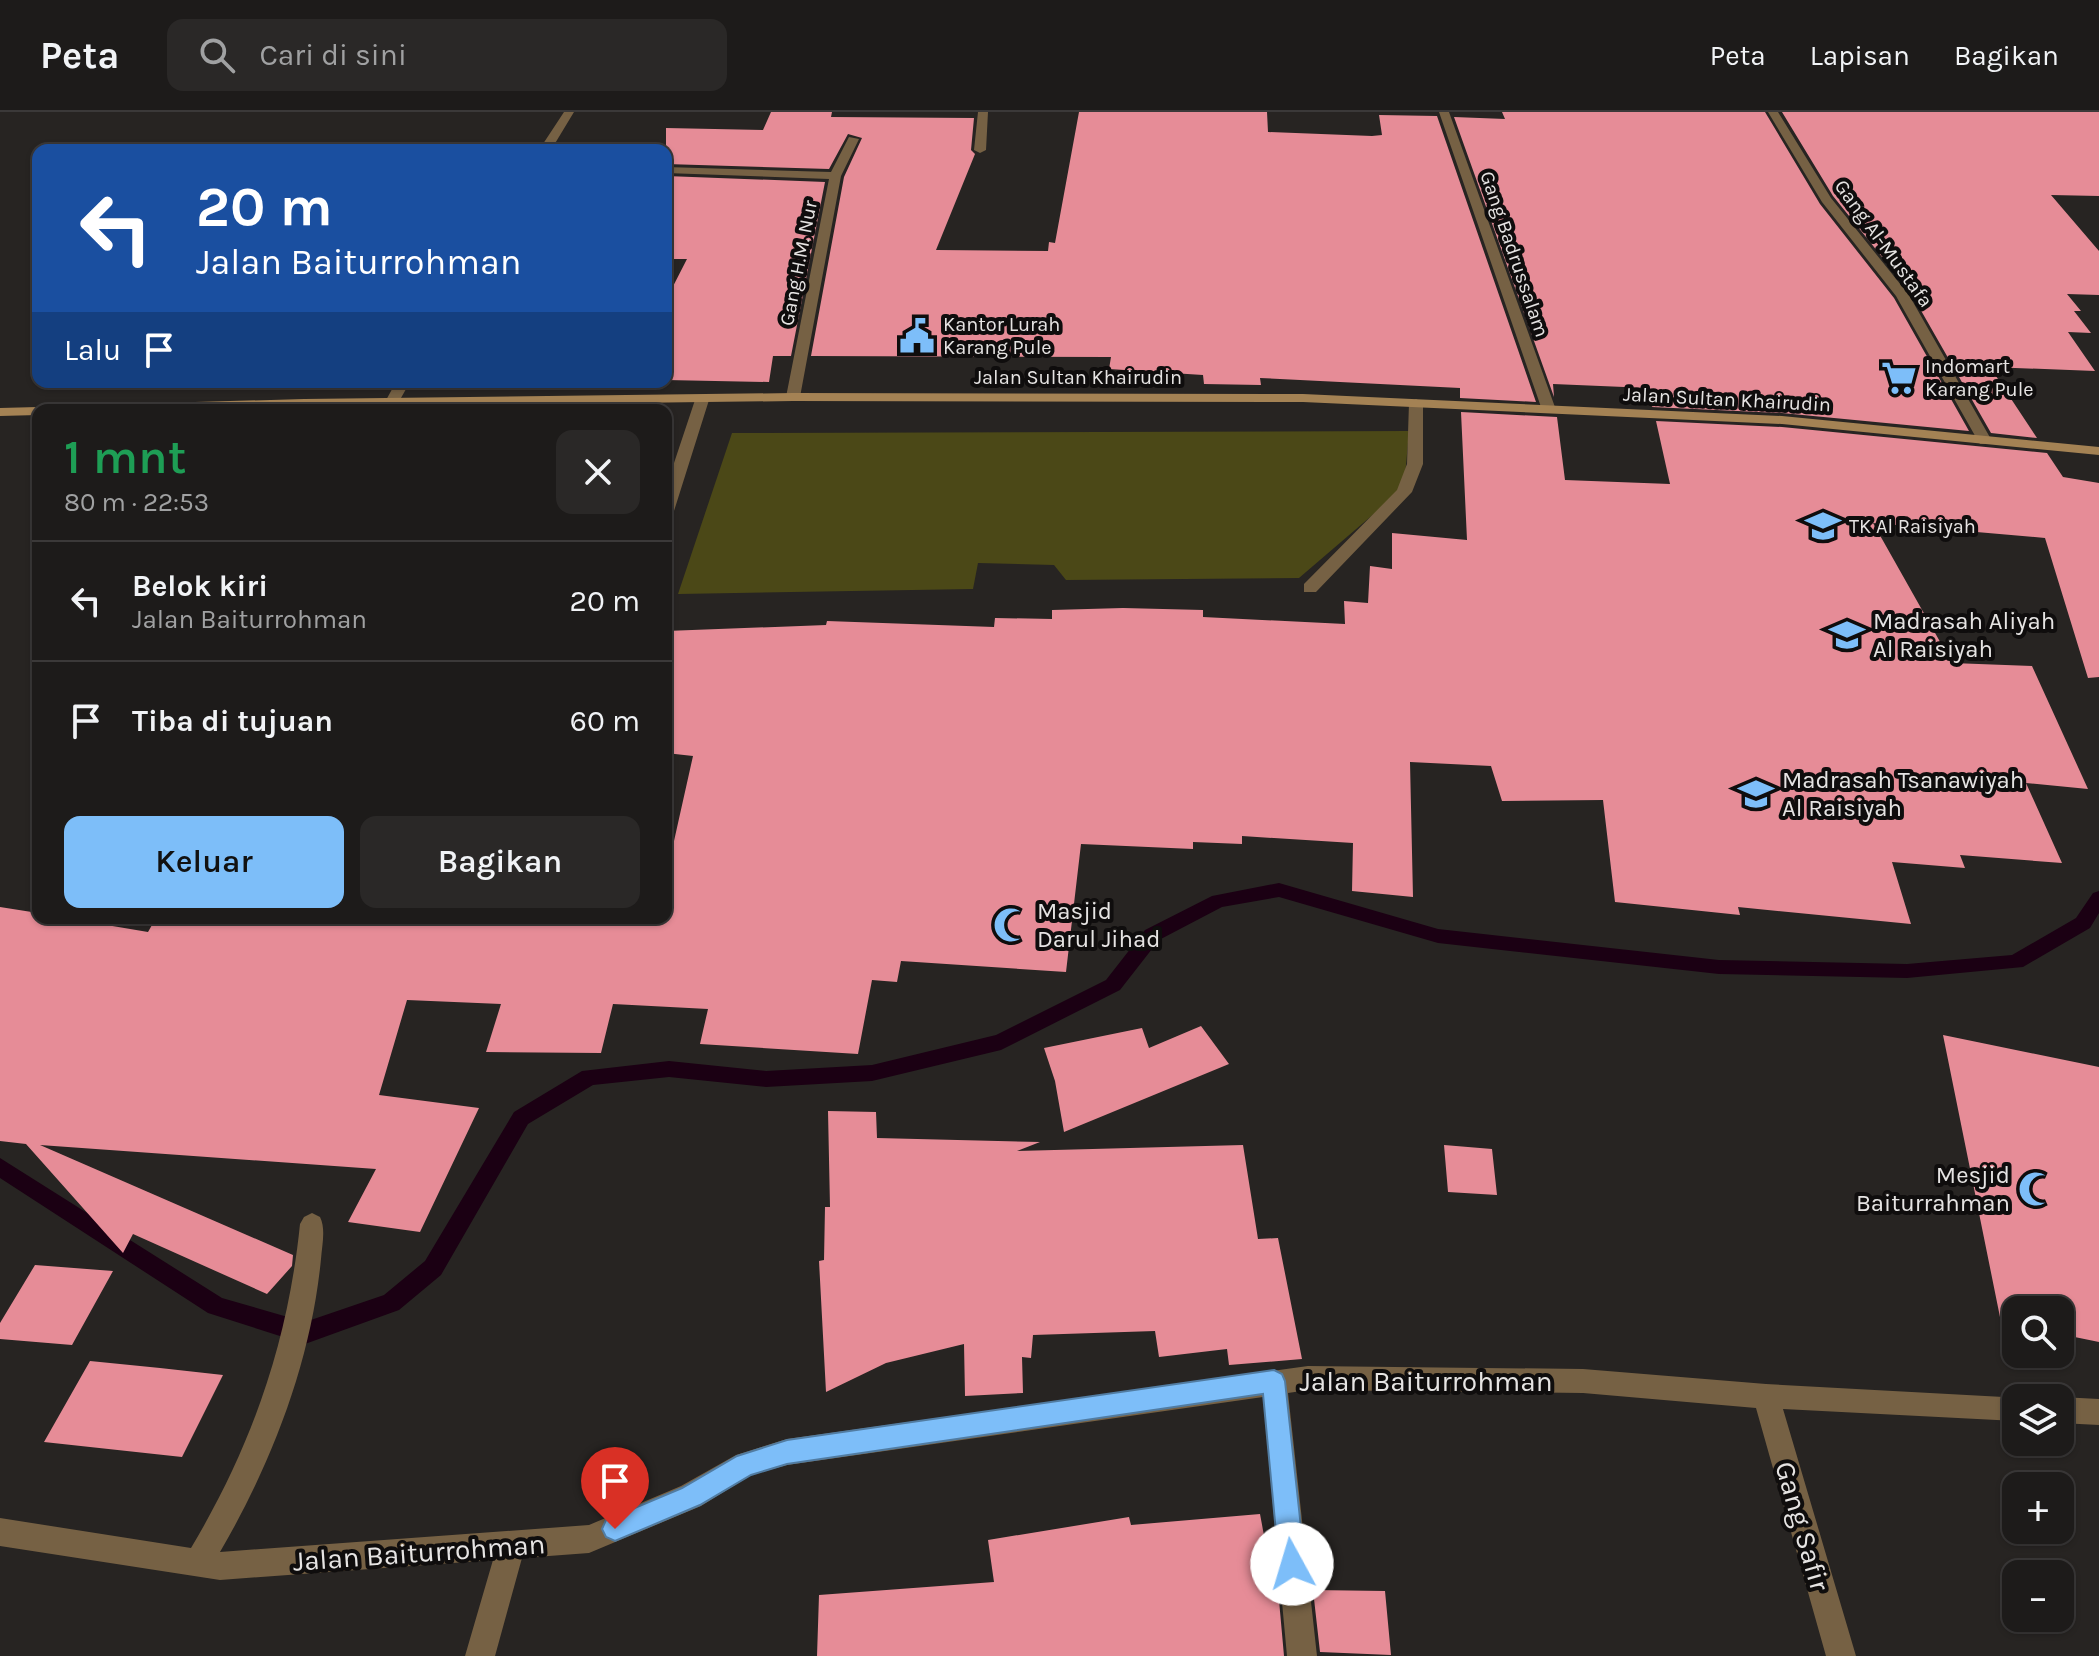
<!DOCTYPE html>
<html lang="id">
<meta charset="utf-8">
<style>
:root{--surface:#1d1b1a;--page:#2a2827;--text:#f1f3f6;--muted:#a0a1a2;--line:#3b3939;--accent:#7dbef9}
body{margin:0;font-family:Karla,sans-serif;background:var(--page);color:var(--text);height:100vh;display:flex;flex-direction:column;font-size:30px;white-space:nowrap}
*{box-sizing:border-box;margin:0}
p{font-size:26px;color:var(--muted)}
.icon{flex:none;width:44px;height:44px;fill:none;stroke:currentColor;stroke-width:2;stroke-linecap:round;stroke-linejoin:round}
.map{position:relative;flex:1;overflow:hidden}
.drawer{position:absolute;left:32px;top:292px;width:640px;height:520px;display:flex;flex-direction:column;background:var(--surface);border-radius:16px;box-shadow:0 2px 6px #0004,0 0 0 2px var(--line)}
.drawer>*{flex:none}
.top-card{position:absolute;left:32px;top:32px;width:640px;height:244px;border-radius:16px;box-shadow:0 2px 6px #0004,0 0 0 2px var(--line);background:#1a4fa0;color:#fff;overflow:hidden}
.controls{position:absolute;left:2002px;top:1184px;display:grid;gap:16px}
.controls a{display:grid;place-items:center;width:72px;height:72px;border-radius:16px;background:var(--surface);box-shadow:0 2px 6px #0004,0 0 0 2px var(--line);font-size:40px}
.pin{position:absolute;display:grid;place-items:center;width:68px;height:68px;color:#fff;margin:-82px -34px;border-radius:50% 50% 50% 0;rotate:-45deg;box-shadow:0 0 8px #0007}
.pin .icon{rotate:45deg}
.me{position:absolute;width:88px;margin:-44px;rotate:354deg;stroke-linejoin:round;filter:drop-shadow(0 0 6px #0008)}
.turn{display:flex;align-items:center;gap:28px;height:168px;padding:0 32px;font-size:36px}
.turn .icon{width:104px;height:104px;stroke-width:2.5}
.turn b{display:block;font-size:56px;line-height:68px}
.then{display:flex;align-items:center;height:76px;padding:0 32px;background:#0003;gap:16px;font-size:30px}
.round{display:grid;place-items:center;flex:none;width:84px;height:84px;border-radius:16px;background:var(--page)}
.overview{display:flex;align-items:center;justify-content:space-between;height:136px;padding:0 32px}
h1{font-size:48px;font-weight:600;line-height:60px;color:#1e9e55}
.primary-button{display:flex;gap:16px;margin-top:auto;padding:16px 32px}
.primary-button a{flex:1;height:92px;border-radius:16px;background:var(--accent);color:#111;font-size:32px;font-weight:600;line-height:92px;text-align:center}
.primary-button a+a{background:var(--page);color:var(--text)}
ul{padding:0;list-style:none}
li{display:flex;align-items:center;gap:24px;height:120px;padding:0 32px;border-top:2px solid var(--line)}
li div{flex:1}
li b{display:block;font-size:30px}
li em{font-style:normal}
header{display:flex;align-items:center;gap:48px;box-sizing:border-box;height:112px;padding:0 40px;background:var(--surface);border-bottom:2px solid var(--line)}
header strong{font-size:38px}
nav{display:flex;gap:44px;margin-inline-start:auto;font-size:28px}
.search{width:560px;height:72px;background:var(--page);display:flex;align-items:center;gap:20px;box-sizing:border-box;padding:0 28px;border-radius:16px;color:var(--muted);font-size:30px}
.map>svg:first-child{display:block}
</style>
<header>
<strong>Peta</strong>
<div class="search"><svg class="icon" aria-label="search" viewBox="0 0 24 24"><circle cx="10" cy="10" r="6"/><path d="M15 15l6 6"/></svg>Cari di sini</div>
<nav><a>Peta</a><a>Lapisan</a><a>Bagikan</a></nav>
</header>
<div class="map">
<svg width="2099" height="1544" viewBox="0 0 2099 1544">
<rect width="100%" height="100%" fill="#272422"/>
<!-- green -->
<path fill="#4b4817" d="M1409,319l-5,57 -105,90 -233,2 -12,-15 -76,-2 -5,26 -295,5 54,-161z"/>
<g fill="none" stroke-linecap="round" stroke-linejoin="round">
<!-- stream -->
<path fill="#1b0013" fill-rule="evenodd" d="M1279,771l159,46 281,31 188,4 105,-9 64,-37 17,-25 6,-2v22l-9,15 -67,39 -116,11 -188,-4 -281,-31 -159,-46 -57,10 -63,33 -39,50 -119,60 -129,31 -106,6 -97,-10 -76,8 -65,39 -87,151 -42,35 -94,34 -97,-31 -208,-135v-20l222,140 83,24 79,-27 41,-34 89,-149 68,-41 87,-10 97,10 106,-6 124,-30 110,-55 39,-50 67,-34z"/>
</g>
<!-- building -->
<path fill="#e68c97" d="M771,0h61l-1,5 143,1 -3,32 4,4 -39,96 112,1 1,-9 6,1 24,-131h188l1,20 104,4 10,-1 -3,-20 58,1 99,286 -76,-4v-10l-200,-10 1,7 -57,-1 -1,-9 -94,-6 2,-12 -300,-1 33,-179 18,-39 -14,-4 -19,35 -163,-5v-36l97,2z
M1502,0h263l55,92 74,94 75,133 -187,-18 -130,-6 -4,-19 -95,-4 1,13 -100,-280 51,2z
M1782,0h317v84l-48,-1 48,56v44l-32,-1 14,17h-7l17,22 -23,-1 27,39 -105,-4 47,71 -46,-5 -80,-140 -78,-97z
M666,64l159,6 -34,174h-18l-4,26 -103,-2v-80l21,-41h-21z
M1461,300l96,5 8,63 105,4 -14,-63 126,6 265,26 16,24 36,6v194l-11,1 -43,-140 -172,-15 79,140 80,3 56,123 -62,-6 36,80 -102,-8 5,13 -73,-6 19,62 -173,-17 2,8 -125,-13 -12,-102 -101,1 -11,-35 -81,-4 3,135 -61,-6 1,-48 -111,-7v8l-49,-2v7l-112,-5 -15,128 -165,-11 -4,21 -25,-2 -14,74 -158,-10 8,-35 -95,-5 -12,49 -115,-1 15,-48 -94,-4 -28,95 100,13 -59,124 -72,-10 28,-53 -336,-24 253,110 -1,11 -25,28 -134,-60 -10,19 -97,-109 -26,-3v-234l38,6v5h27l83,14 8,-14 159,6 4,-6h347v-77h8l19,-85 -27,-3v-122l160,-6 1,-4 167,6 1,-9 57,1v-9l71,-2 80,2v7l142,7 -1,-23 24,2 2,-37 22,3v-36l75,7z
M1201,914l28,38 -165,68 -9,-51 -11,-33 98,-20 7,20z
M1943,923l156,32v275l-39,-8v-24h-44v16l-15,-4z
M828,999l48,1 1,26 163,4 -23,9 226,-6 15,94 20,-1 24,121 -73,6 -2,-16 -68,8 -4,-26 -122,4 -2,23 -9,-1 1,36 -58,3 -1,-52 -78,19 -60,29 -7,-131 5,-1 1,-53h5z
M1444,1033l48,4 5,46 -49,-3z
M35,1153l78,6 -41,74 -72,-6v-16z
M90,1249l70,7 63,7 -41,82 -138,-15z
M1260,1402l14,75h4l6,67h-467l2,-61 175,-13 -6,-42 141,-23 2,8z
M1313,1478l72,1 6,64 -71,-3z"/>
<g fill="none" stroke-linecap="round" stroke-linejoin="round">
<!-- minor -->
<path fill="#766144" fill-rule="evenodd" d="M564,0h10l-23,38h-12z
M978,0h10l-2,38 -6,3 -6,-3z
M1439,0h10l107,298 -2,3 -12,-3z
M1768,0h10l53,86 78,97 83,146 -2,3h-10l-2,-3 -82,-145 -74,-94z
M849,25l10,2 -18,37 -41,221 -7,4 -7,-4 43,-218 -163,-6v-6l165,5z
M396,270h14l-13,23h-10l-2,-3z
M702,284l7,4 -35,111 -8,5v-29l29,-87z
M1416,287l7,4v61l-11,28 -96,100h-12v-8l93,-94 10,-26 2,-61z
M312,1101l8,4c6,12 2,28 1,42 -10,103 -49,204 -101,293l369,-27 92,-39 55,-31 51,-16 521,-73 275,3 183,15 256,14h-6v23l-233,-12 73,247h-30l-70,-248 -173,-15 -275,-3 -20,3 29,263h-30l-24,-259 -476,68 -36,10 -50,31 -112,47 -67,5 -27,98h-30l28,-96 -273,20 -220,-34v-28l191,30c61,-102 97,-206 109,-324l4,-7z
M2060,1285l39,2v26l-39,-2z"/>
<!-- secondary -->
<path fill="#a48254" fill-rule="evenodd" d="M793,281l510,1 479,22 317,31v8l-317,-31 -479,-22 -510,-1 -744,9 7,-4 248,-7z
M0,296l38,-1 7,3h-7v5l-38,1z"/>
</g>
<!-- route -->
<path fill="#7dbef9" stroke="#517ca2" stroke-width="2" d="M1274,1258l8,4 3,7 20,183 -4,9 -9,4 -9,-4 -4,-9 -16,-170 -476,70 -36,11 -51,30 -85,36 -9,-4 -4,-8 4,-9 76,-32 55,-32 50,-16z"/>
<!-- icons -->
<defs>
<g id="civic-bare" transform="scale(2.76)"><path d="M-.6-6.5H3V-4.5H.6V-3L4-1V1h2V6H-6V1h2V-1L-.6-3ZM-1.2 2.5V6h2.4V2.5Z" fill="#7dbef9" stroke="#0f0d0d" stroke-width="2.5" paint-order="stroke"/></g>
<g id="supermarket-bare" transform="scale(2.76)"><path d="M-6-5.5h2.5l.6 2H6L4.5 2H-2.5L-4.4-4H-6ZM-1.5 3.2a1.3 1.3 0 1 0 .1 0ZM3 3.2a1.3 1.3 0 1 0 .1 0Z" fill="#7dbef9" stroke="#0f0d0d" stroke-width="2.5" paint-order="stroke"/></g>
<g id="school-bare" transform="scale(2.76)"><path d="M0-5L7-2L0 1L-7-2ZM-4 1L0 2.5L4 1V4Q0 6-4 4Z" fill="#7dbef9" stroke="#0f0d0d" stroke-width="2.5" paint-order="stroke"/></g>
<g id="mosque-bare" transform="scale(2.76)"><path d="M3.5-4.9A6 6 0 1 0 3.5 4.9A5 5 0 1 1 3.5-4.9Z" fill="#7dbef9" stroke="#0f0d0d" stroke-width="2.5" paint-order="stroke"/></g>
</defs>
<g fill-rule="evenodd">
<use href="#civic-bare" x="917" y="224"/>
<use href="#supermarket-bare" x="1899" y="266"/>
<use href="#school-bare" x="1823" y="414"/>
<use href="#school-bare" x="1847" y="523"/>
<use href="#school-bare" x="1756" y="682"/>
<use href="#mosque-bare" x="1011" y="813"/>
<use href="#mosque-bare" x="2036" y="1077"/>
</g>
<g text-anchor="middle" stroke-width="8" stroke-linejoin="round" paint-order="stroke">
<!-- far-street labels -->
<g font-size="20" fill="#e6e4e3" stroke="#0f0d0d">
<text transform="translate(1884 131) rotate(54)" y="7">Gang Al-Mustafa</text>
<text transform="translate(1515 142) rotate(71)" y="7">Gang Badrussalam</text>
<text transform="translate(798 151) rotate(-79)" y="7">Gang H.M. Nur</text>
<text x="1078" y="272">Jalan Sultan Khairudin</text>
<text transform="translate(1727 287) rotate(3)" y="7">Jalan Sultan Khairudin</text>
</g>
<!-- far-poi labels -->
<g font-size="20" fill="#e6e4e3" stroke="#0f0d0d" text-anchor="start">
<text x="943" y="219">Kantor Lurah<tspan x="943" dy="23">Karang Pule</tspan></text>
<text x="1925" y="261">Indomart<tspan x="1925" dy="23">Karang Pule</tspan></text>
<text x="1849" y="421">TK Al Raisiyah</text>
</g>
<!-- poi labels -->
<g font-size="24" fill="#e6e4e3" stroke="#0f0d0d" text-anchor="start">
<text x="1873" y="517">Madrasah Aliyah<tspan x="1873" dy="28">Al Raisiyah</tspan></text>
<text x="1782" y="676">Madrasah Tsanawiyah<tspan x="1782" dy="28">Al Raisiyah</tspan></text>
<text x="1037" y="807">Masjid<tspan x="1037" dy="28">Darul Jihad</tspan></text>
<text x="2010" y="1071" text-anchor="end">Mesjid<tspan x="2010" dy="28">Baiturrahman</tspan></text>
</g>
<!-- near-street labels -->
<g font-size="28" fill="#e6e4e3" stroke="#0f0d0d">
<text x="1426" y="1279">Jalan Baiturrohman</text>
<text transform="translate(1803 1414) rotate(74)" y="10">Gang Safir</text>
<text transform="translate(419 1440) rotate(-4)" y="10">Jalan Baiturrohman</text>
</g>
</g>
</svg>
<div class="controls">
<a><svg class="icon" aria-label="search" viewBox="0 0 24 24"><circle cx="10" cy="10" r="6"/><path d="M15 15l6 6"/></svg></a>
<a><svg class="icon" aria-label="layers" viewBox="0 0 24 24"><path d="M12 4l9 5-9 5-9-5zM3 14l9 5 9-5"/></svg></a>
<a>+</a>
<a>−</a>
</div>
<div class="pin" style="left:615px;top:1417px;background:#d93025"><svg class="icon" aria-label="arrive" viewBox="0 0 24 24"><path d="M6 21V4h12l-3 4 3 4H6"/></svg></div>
<svg class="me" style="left:1292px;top:1452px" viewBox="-20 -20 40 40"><circle r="19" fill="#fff"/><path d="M0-13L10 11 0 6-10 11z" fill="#7dbef9"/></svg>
<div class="top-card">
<div class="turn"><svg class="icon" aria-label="left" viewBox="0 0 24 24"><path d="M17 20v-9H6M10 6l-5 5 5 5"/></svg><div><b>20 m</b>Jalan Baiturrohman</div></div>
<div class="then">Lalu<svg class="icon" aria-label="arrive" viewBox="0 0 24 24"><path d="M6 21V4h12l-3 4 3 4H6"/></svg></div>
</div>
<section class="drawer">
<div class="overview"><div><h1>1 mnt</h1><p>80 m · 22:53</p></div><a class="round"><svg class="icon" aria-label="close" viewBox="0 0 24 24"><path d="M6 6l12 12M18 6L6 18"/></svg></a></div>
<ul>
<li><svg class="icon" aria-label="left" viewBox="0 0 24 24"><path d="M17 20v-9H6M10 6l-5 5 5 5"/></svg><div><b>Belok kiri</b><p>Jalan Baiturrohman</p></div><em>20 m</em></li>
<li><svg class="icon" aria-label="arrive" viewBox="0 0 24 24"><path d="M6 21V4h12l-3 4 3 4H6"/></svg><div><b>Tiba di tujuan</b></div><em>60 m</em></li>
</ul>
<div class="primary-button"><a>Keluar</a><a>Bagikan</a></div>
</section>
</div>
